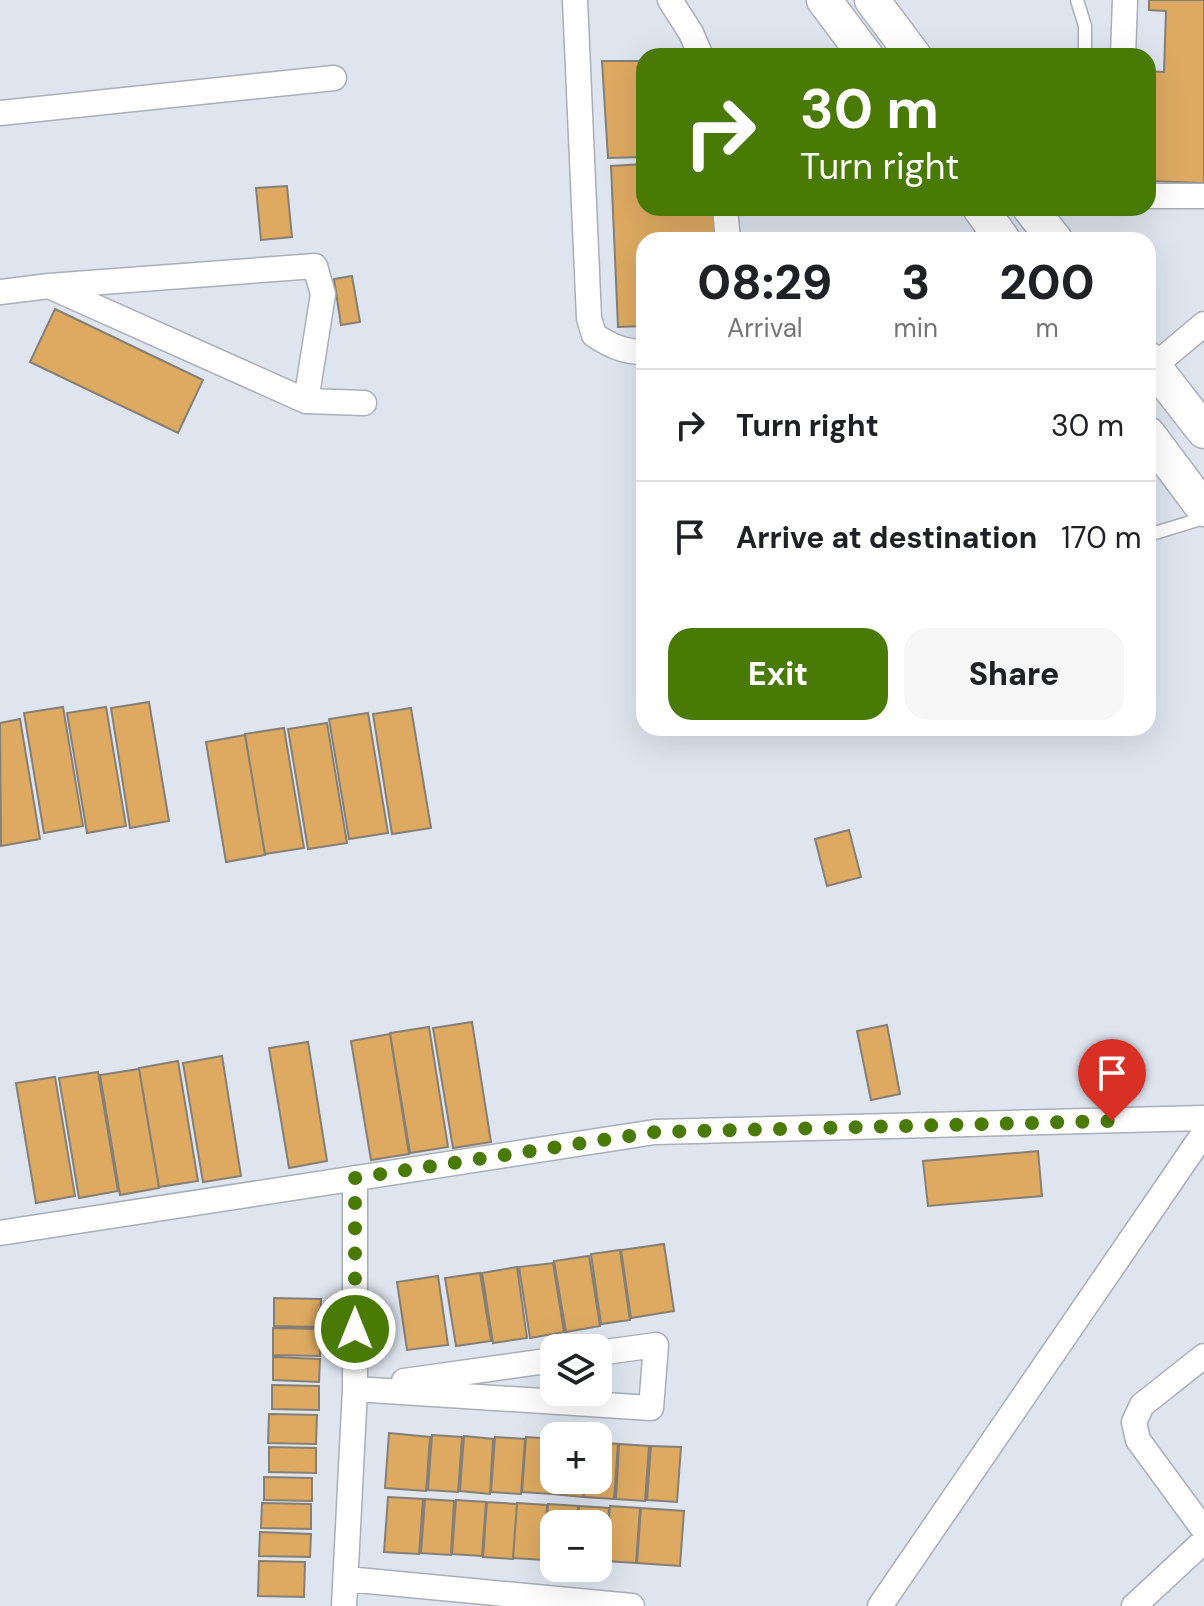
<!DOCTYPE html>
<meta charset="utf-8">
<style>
:root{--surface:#fff;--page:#f6f6f6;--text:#202124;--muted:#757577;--line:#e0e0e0;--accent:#497a05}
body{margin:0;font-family:"DM Sans",sans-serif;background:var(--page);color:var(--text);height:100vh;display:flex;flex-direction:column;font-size:30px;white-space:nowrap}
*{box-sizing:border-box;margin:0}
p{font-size:26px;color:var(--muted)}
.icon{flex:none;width:44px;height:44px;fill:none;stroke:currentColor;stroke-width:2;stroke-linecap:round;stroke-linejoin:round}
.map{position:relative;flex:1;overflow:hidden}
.drawer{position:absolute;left:636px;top:232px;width:520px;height:504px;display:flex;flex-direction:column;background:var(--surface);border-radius:24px;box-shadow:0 8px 32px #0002}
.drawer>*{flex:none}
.banner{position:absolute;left:636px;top:48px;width:520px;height:168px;border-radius:24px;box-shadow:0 8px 32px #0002;background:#497a05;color:#fff;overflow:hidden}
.fabs{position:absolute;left:540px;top:1334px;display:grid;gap:16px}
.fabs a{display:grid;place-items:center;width:72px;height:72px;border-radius:16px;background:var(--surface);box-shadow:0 8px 32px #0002;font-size:40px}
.pin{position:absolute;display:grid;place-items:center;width:68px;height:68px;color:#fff;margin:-82px -34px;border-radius:50% 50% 50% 0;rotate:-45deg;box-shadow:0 0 8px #0007}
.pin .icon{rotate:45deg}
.me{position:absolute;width:88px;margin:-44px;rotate:0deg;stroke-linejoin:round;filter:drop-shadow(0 0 6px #0008)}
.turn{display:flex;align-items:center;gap:28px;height:168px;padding:0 32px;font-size:36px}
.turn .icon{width:104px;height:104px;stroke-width:2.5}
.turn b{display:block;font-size:56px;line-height:68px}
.eta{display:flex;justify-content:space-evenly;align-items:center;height:136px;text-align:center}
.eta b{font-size:48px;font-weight:800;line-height:56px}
.action{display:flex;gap:16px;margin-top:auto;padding:16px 32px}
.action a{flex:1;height:92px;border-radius:24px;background:var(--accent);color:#fff;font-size:32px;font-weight:800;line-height:92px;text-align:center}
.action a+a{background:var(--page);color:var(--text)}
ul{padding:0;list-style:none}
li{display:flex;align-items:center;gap:24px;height:112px;padding:0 32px;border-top:2px solid var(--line)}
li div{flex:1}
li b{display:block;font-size:30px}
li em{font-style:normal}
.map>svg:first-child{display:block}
</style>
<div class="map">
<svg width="1204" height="1606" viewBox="0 0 1204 1606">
<rect width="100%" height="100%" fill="#dee5ef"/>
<!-- building -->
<path fill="#deaa62" stroke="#867f76" stroke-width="2" d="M1149,0h55v183l-56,-2v-110l16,1 2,-61 -17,-1z
M602,61h42v96l-36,1z
M644,164v44h70l2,32h-72v86l-26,1 -7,-161z
M287,186l5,51 -31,3 -5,-52z
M352,276l8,46 -19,3 -7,-46z
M55,309l148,71 -25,53 -148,-71z
M149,702l20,119 -39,7 -19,-120z
M63,707l20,119 -39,7 -20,-120z
M106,707l20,119 -39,7 -20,-120z
M411,708l20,120 -39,6 -19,-120z
M368,713l20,120 -39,6 -20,-120z
M20,719l20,120 -39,7 -1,-123z
M327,723l20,120 -39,6 -20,-120z
M284,728l20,120 -39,6 -20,-120z
M245,735l20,120 -39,7 -20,-120z
M849,830l12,47 -34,9 -12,-47z
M472,1022l19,120 -38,6 -20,-120z
M887,1025l13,69 -29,6 -14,-69z
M429,1027l19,120 -38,6 -20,-120z
M390,1034l19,120 -38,6 -20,-119z
M308,1042l19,119 -38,7 -20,-120z
M222,1056l19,120 -38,6 -20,-119z
M178,1061l20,120 -39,6 -20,-119z
M139,1069l20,119 -39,7 -20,-120z
M98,1072l20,119 -39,7 -20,-120z
M55,1077l20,119 -39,7 -20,-120z
M1038,1151l4,45 -114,10 -5,-45z
M664,1244l10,67 -43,7 -10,-68z
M620,1250l10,70 -29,4 -10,-70z
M589,1256l11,70 -34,6 -12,-71z
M553,1263l11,69 -34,6 -11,-71z
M517,1267l10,71 -34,5 -11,-70z
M480,1273l11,68 -35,5 -11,-68z
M438,1276l10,69 -41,5 -10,-68z
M274,1298l47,1 -1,28 -46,-1z
M273,1328l48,1 -1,27 -47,-1z
M273,1357l47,2 -1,23 -46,-2z
M272,1385l47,1v24l-47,-1z
M269,1414l48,1 -1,29 -48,-1z
M389,1433l41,4 -4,54 -41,-3z
M432,1435l30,2 -4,55 -30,-2z
M464,1436l29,3 -3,55 -30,-3z
M495,1437l30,2 -4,55 -30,-2z
M526,1437l28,2 -2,55 -30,-2z
M598,1442l20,2 -4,55 -30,-2 1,-17h13z
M619,1444l30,2 -4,55 -29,-2z
M651,1446l30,1 -4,55 -30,-2z
M269,1447l47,1v25l-47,-1z
M264,1477l48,1v23l-48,-1z
M554,1480h30l-1,17 -30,-3z
M388,1497l35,2 -4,55 -35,-2z
M425,1499l29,2 -3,54 -30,-2z
M456,1500l30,2 -4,54 -30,-2z
M487,1502l30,2 -4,55 -30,-2z
M262,1503l49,1v25l-50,-1z
M517,1503l30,2 -3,55 -31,-2z
M548,1504l30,2 -1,18h-23v36l-10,-1z
M579,1506l30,2 -4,55 -7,-1v-38h-20z
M610,1506l30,2 -4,55 -30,-2z
M641,1508l43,3 -4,55 -43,-3z
M260,1532l51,2 -1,23 -51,-1z
M259,1561l46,1 -1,35 -46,-1z"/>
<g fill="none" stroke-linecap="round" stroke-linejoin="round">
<!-- lane casing -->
<g stroke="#a8afb8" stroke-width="15">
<path id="lane" d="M1077,0l8,26v30
M1148,531l7,2 49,-15"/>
</g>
<!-- street casing -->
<g stroke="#a8afb8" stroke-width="27">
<path id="street" d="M575,0l14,318 5,17c17,11 30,17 50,17
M670,0l21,33 10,23
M1123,56l2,-56
M0,113l334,-35
M1148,196h56
M725,208l3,32
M51,287l255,114 58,2
M0,292l49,-6 266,-20 8,28 -17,107
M1154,366l50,-42
M0,1233l655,-101 549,-14
M1204,1356l-62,49 -8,17 4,18 66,90
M404,1381l150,-21
M355,1389l296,19 5,-63 -58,8
M347,1579l285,27
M344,1606l11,-217v-211
M880,1606l324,-473
M1134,1606l70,-65"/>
</g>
<!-- secondary casing -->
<g stroke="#a8afb8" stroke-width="37">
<path id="secondary" d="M824,0l42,56
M872,0l42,56
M980,208l23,32
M1030,208l25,32
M1148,359l56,72
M1148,434l56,75"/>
</g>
<!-- lane -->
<use href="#lane" stroke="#fff" stroke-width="12"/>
<!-- street -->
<use href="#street" stroke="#fff" stroke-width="24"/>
<!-- secondary -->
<use href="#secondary" stroke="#fff" stroke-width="34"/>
</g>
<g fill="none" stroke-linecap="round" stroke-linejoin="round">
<!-- route -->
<path stroke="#497a05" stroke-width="14" stroke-dasharray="0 25.2" d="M355,1329v-151l300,-46 457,-11"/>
</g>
</svg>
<div class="fabs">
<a><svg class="icon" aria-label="layers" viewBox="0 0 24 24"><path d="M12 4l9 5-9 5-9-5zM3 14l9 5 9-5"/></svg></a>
<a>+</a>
<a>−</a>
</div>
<div class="pin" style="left:1112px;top:1121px;background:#d93025"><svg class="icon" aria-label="arrive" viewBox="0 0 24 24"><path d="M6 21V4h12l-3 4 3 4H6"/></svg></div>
<svg class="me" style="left:355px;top:1329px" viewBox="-20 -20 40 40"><circle r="17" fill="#497a05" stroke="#fff" stroke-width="3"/><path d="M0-11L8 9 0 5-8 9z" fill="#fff"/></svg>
<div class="banner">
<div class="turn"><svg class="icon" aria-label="right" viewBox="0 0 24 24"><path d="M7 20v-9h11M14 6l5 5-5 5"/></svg><div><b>30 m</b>Turn right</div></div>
</div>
<section class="drawer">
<div class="eta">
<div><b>08:29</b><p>Arrival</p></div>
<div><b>3</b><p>min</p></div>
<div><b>200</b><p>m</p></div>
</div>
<ul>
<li><svg class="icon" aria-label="right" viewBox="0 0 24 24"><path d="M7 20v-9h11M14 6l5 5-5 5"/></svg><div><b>Turn right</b></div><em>30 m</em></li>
<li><svg class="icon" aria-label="arrive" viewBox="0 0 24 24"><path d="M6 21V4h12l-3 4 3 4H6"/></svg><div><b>Arrive at destination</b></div><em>170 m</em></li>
</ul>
<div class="action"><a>Exit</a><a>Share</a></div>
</section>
</div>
